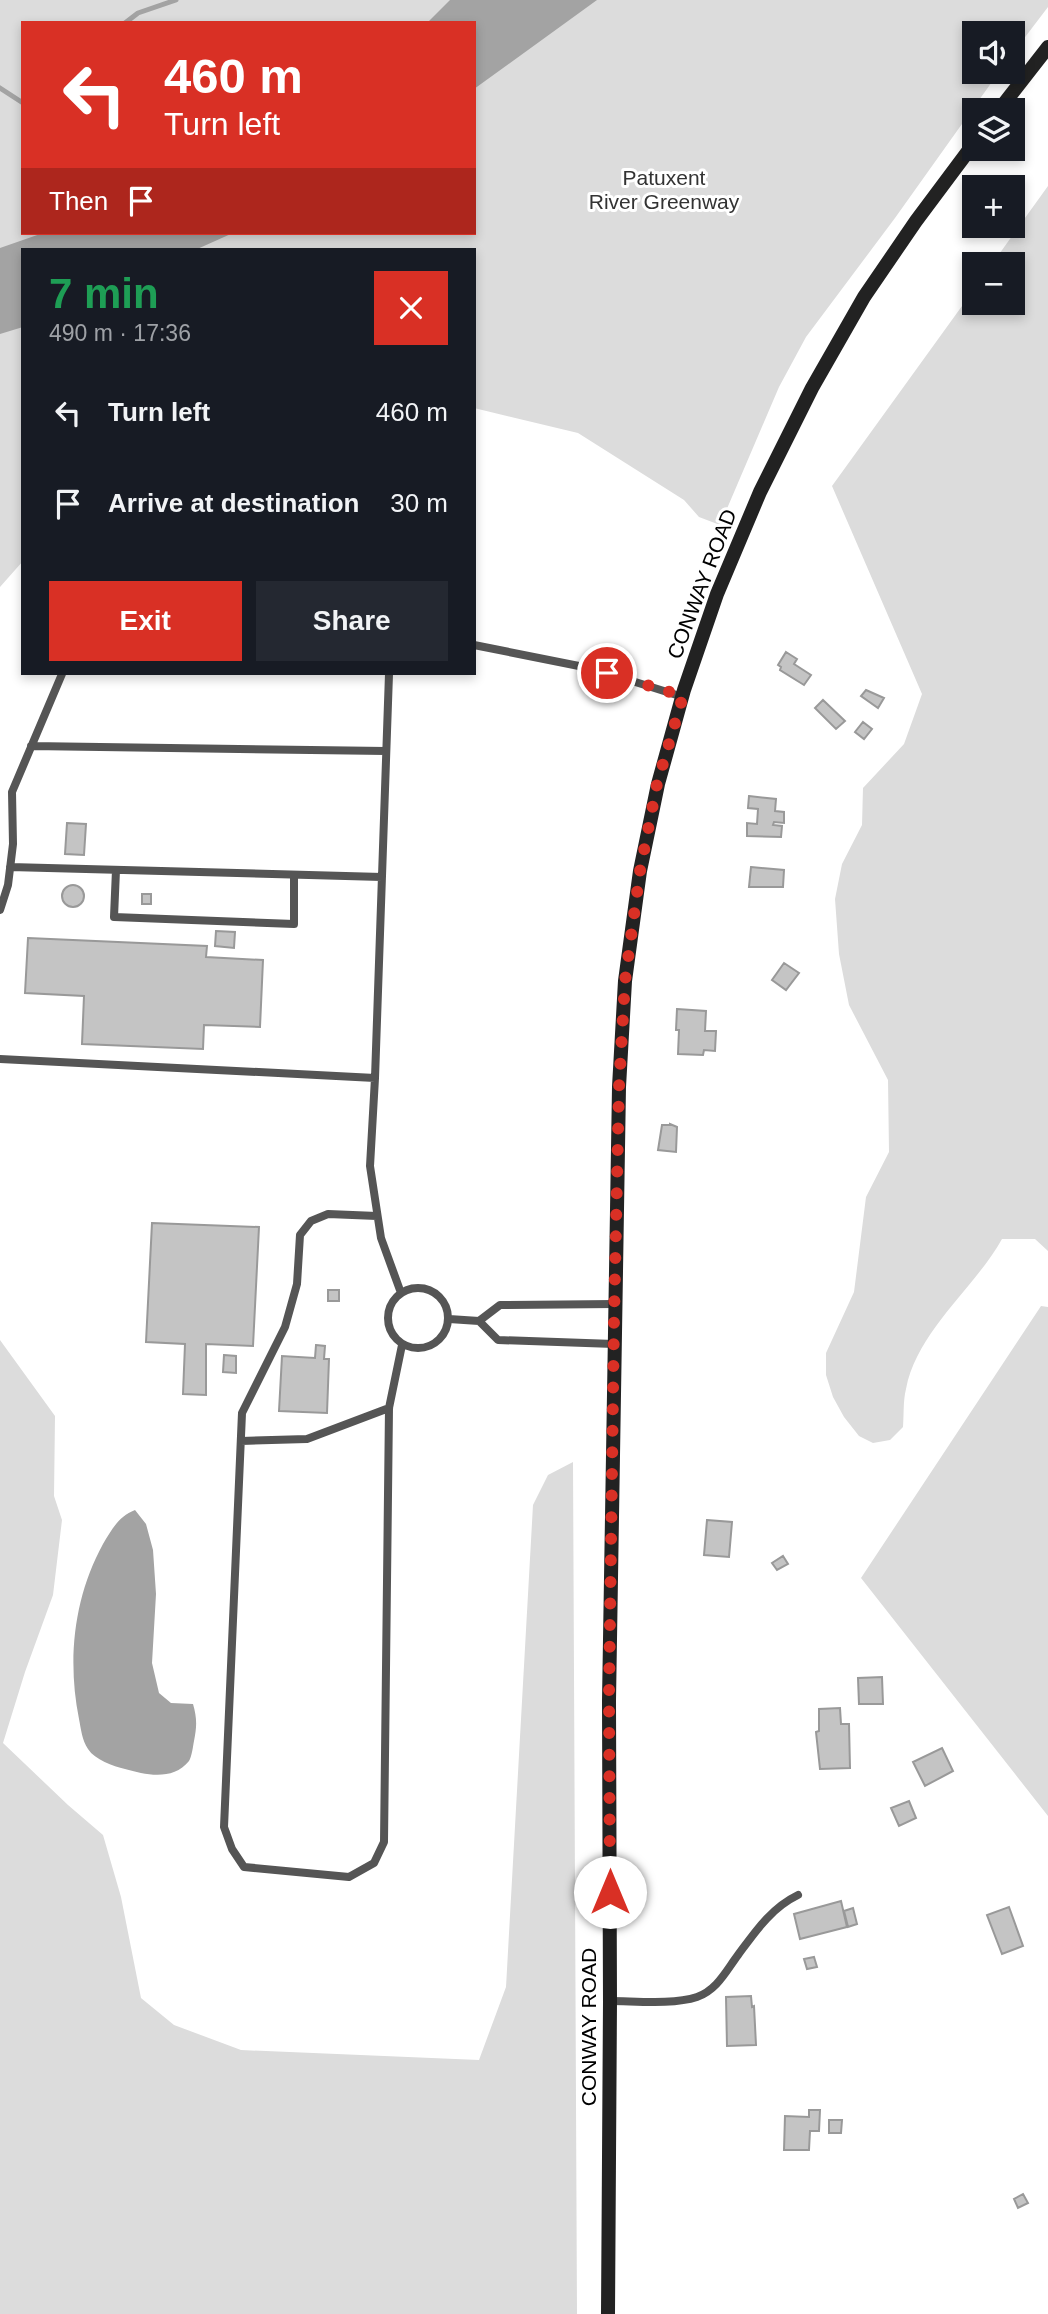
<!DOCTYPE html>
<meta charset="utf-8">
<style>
:root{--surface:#171b24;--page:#242831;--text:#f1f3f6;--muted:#9ea1a6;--accent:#d93025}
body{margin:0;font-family:Helvetica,sans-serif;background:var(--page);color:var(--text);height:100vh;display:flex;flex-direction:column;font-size:26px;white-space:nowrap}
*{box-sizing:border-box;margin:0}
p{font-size:23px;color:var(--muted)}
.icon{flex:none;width:38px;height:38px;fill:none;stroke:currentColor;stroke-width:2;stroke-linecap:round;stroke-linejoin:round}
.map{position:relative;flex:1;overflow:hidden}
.side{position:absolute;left:21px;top:248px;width:455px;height:427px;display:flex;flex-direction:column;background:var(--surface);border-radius:0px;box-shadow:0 4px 10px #0003}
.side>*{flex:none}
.banner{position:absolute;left:21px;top:21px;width:455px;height:214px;border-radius:0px;box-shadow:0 4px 10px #0003;background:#d93025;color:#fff;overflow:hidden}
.fabs{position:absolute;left:962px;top:21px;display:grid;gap:14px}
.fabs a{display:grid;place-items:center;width:63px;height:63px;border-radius:0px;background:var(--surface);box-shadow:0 4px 10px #0003;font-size:35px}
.pin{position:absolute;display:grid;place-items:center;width:60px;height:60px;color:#fff;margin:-30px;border:4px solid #fff;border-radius:50%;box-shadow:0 2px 7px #0007}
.me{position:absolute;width:77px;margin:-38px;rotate:0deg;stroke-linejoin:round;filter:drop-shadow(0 0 5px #0008)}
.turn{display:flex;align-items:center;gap:24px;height:147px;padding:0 28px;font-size:32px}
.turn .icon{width:91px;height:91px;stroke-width:2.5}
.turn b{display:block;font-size:49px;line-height:60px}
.then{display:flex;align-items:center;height:66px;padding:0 28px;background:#0003;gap:14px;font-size:26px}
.round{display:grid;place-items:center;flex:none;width:74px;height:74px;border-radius:0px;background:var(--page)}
.head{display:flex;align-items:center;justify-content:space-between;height:119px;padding:0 28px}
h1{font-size:42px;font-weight:700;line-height:52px;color:#1e9e55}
.cta{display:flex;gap:14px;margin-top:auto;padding:14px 28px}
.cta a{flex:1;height:80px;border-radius:0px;background:var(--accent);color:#fff;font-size:28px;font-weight:700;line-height:80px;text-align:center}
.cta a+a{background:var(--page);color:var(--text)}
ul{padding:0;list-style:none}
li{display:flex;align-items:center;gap:21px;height:91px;padding:0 28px}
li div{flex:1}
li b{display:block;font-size:26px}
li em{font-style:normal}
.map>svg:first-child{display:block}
</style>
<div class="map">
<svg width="1048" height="2314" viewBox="0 0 1048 2314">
<rect width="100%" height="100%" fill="#fff"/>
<!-- green -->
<path fill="#dcdcdc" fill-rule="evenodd" d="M0,0h1048v7l-35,46v-20h-38v39h24l-104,146 -89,119 -27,50 -59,138 -21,-8 -15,-17 -106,-67 -104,-25v-158h-451v311l-23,26zM23,23h451v210h-451z
M1048,186v1065l-13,-12h-33c-28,50 -85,92 -96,150 -3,12 -2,25 -3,38l-13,13 -17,3 -14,-7 -15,-19 -11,-20 -7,-22v-22l28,-61 12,-95 23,-45 -1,-72 -39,-75 -10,-51 -4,-55 7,-35 20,-39 1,-37 41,-44 18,-50 -90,-208 143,-198v15h38v-39h-21z
M1041,1306l7,1v509l-187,-238z
M0,1340l55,76 -1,80 8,24 -9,75 -28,77 -22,71 65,62 35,30 18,62 20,101 33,27 67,25 238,10 27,-73 27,-482 15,-30 25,-13 4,852h-577z"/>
<!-- water -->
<path fill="#a3a3a3" d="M450,0h147l-123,89v-66h-47z
M43,233h190l-38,17h-172v77l-23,7v-86z
M135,1510l11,14 7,26 3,44 -4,69 7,30 12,10 22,1c4,14 4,22 1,37 -1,5 -2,15 -5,20 -16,20 -43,14 -64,8 -12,-3 -30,-9 -37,-20 -6,-9 -7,-20 -9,-30 -12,-60 -5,-122 24,-175 9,-15 16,-28 32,-34z"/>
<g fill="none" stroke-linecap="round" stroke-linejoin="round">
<!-- stream -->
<path stroke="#a3a3a3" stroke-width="5" d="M125,23l13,-10 38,-13
M0,88l23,15"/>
</g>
<!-- building -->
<path fill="#c4c4c4" stroke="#999" stroke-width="2" d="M786,652l11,7 -3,5 17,11 -7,10 -24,-15 1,-3 -3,-2z
M866,690l18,8 -6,10 -17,-12z
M823,700l22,21 -9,8 -21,-21z
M863,722l9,7 -8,10 -9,-7z
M749,796l27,3 -1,12 9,1v11l-10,-1 -1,3 9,1 -1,11 -34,-1v-13l10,1 1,-15 -10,-1z
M67,823l19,1 -2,31 -19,-1z
M751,867l33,3 -1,17h-34z
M62 896a11 11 0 1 1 22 0a11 11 0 1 1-22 0Z
M142,894h9v10h-9z
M216,931l19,1 -1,16 -19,-2z
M28,938l179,8 -1,11 57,3 -3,67 -56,-2 -1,24 -121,-5 2,-48 -59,-3z
M784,963l15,10 -13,17 -14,-10z
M677,1009l29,2 -1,20h11l-1,20 -11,-1 -1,5 -25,-1 1,-24h-3z
M670,1124l7,3 -1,25 -18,-2 4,-25h8z
M152,1223l107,4 -6,119 -47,-2v51l-23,-1 2,-50 -39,-2z
M328,1290h11v11h-11z
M316,1345l9,1 -1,13h5l-2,54 -48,-2 3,-55 33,2z
M224,1355l12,1v17l-13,-1z
M707,1520l25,2 -3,35 -25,-2z
M783,1556l5,8 -11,6 -5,-7z
M882,1677l1,27h-24l-1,-26z
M840,1708l1,16h8l1,44 -30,1 -4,-37 3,-1v-22z
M942,1748l11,23 -28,15 -12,-24z
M909,1801l7,17 -17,8 -8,-18z
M841,1901l6,26 -47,12 -6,-25z
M1009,1907l14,39 -21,8 -15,-39z
M853,1908l4,16 -9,3 -4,-16z
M814,1957l3,10 -10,2 -3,-10z
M751,1996l1,11 2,-1 2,39 -29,1 -1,-49z
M809,2110h11l-1,21h-9l-1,19h-25l1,-34 24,1z
M829,2120h13l-1,13h-12z
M1023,2194l5,9 -10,5 -4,-9z"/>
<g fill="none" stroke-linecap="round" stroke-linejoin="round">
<!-- lane -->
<path stroke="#555" stroke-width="8" d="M474,645l120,24 89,28
M31,746l355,5
M10,867l372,10
M116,870l-2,47 180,7v-49
M0,910l8,-25 5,-41 -1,-52 50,-118
M0,1059l375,19 -5,88 11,72 20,55
M375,1078l14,-404
M377,1216l-49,-2 -17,7 -11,14 -3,49 -12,43 -43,86 -18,414 8,22 12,18 105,10 25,-14 10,-21 5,-434 13,-63
M388 1318a30 30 0 1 1 60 0a30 30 0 1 1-60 0Z
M449,1319l30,2 21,-16 115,-1
M479,1321l19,19 116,4
M241,1441l66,-2 82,-31
M610,2001c25,0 63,4 87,-4 20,-7 29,-26 41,-42 17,-23 33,-47 60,-60"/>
<!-- secondary -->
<path stroke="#222" stroke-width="14" d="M999,110l49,-63
M608,2314l2,-313 -1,-300 10,-614 6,-106 15,-110 18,-87 26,-94 33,-96 43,-102 52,-104 52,-91 52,-76 59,-79"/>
</g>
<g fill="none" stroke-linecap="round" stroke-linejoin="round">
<!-- route -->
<path stroke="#d93025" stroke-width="12" stroke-dasharray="0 21.6" d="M607,673l76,23 -26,88 -17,87 -15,110 -6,106 -5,232 -5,377 1,196"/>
</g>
<g text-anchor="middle" stroke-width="6" stroke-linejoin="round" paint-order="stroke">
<!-- park labels -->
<g font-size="21" fill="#333" stroke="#fff">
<text x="664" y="185">Patuxent<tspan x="664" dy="24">River Greenway</tspan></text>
</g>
<!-- street labels -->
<g font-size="21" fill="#000" stroke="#fff">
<text transform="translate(702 584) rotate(-69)" y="7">CONWAY ROAD</text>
<text transform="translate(589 2027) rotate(-90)" y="7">CONWAY ROAD</text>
</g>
</g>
</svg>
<div class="fabs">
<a><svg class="icon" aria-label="sound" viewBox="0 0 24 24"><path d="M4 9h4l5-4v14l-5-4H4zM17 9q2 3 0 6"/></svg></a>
<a><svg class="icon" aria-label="layers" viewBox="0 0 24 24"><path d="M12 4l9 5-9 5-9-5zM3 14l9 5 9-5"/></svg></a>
<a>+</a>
<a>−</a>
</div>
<div class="pin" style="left:607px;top:673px;background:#d93025"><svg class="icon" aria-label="arrive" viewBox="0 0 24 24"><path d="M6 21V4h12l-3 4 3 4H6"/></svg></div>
<svg class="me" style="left:610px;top:1892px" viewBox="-20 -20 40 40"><circle r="19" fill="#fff"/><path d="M0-13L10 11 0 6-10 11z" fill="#d93025"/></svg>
<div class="banner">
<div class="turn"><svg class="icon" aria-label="left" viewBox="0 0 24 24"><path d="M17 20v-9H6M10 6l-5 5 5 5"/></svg><div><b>460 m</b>Turn left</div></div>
<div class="then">Then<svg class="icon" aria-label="arrive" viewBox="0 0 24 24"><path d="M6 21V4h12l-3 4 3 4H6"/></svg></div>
</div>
<section class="side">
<div class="head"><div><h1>7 min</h1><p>490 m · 17:36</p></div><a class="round" style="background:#d93025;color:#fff"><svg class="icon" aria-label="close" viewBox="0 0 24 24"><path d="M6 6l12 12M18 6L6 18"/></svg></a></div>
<ul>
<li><svg class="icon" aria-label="left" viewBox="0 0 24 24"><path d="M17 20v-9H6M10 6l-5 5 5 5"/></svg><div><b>Turn left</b></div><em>460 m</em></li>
<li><svg class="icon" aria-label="arrive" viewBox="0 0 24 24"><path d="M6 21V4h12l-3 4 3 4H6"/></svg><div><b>Arrive at destination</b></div><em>30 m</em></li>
</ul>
<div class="cta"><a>Exit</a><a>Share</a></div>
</section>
</div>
